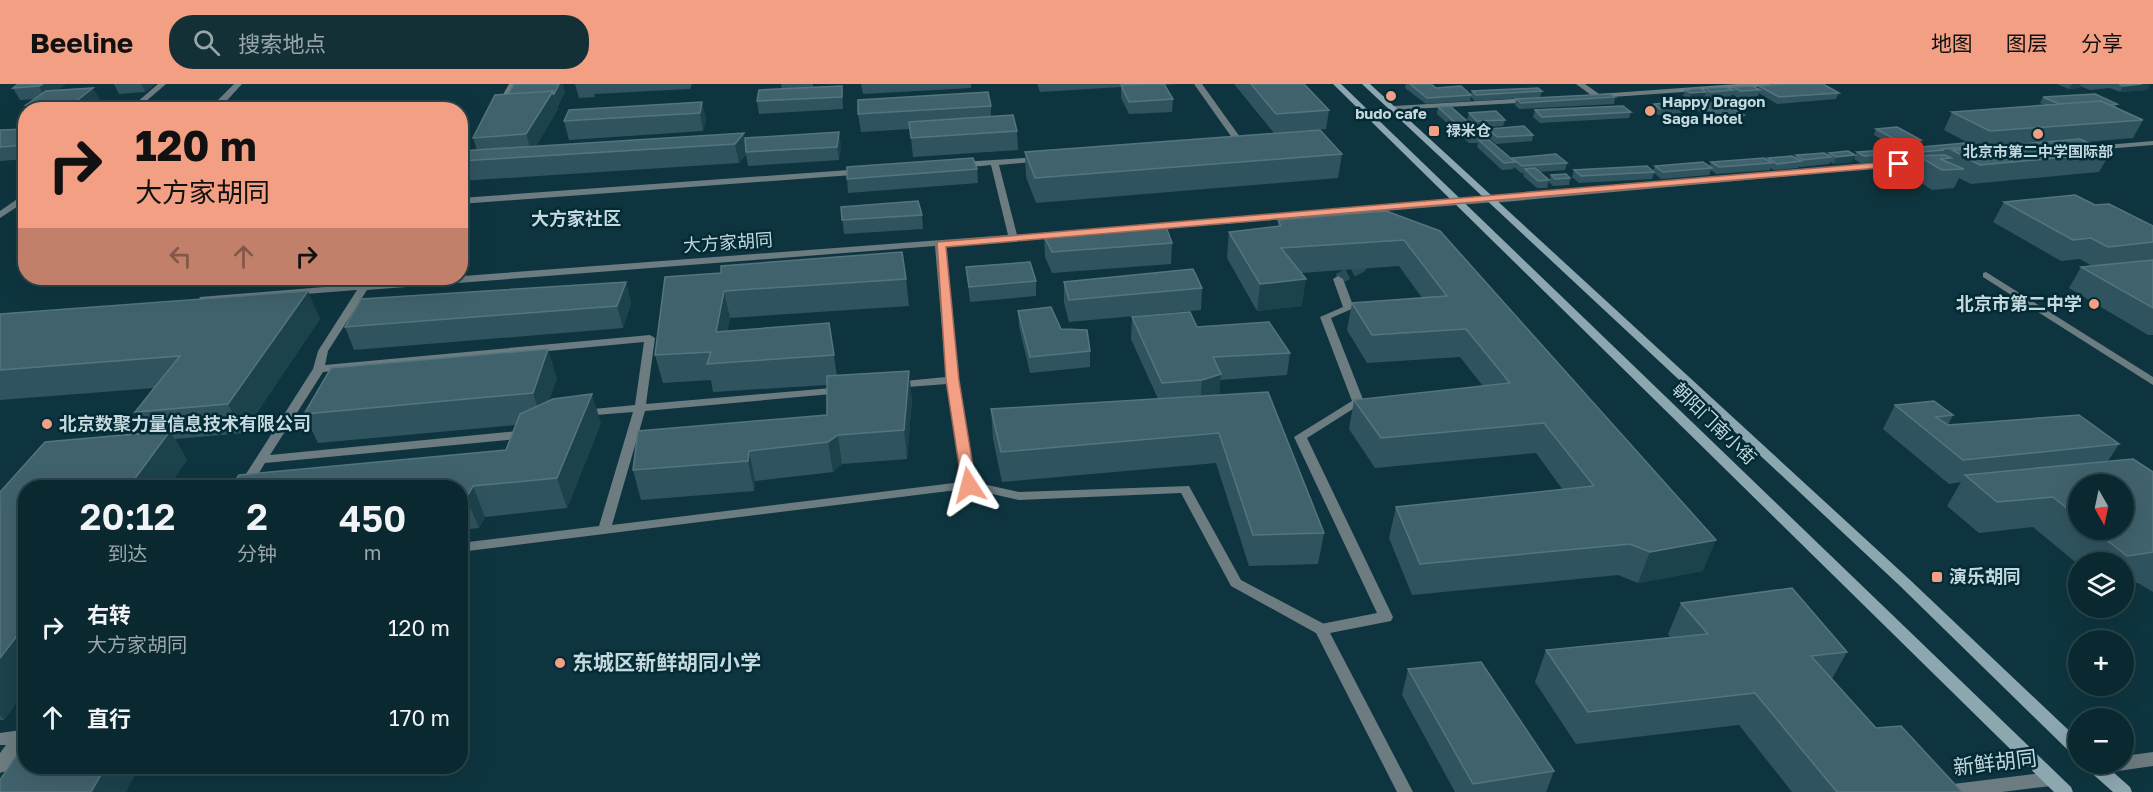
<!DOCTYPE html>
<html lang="zh">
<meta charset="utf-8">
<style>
:root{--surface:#0a282f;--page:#133037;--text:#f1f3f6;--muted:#99a6aa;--line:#2a444b;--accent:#f39f84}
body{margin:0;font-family:"Golos Text","Noto Sans SC",sans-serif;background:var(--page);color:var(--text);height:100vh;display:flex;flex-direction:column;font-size:22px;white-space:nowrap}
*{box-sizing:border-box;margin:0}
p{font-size:20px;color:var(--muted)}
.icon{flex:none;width:33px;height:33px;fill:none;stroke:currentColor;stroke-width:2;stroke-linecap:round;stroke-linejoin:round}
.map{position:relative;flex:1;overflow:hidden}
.drawer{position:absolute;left:18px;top:396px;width:450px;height:294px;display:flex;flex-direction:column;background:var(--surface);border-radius:24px;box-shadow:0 6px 24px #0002,0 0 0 2px var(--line)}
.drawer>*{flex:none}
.guide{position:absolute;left:18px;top:18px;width:450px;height:183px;border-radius:24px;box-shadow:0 6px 24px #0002,0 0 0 2px var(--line);background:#f39f84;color:#111;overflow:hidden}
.needle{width:39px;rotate:171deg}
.tools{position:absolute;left:2068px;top:390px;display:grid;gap:12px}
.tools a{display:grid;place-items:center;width:66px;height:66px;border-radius:50%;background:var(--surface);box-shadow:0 6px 24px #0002,0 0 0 2px var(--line);font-size:30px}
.pin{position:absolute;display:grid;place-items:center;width:51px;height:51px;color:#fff;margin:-26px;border-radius:12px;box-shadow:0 3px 9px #0006}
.me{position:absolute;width:66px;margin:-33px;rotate:351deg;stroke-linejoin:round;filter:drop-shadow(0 0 4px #0008)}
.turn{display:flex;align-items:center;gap:21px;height:126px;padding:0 18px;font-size:27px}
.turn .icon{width:78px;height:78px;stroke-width:2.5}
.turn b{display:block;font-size:42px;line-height:51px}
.lanes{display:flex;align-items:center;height:57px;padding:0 18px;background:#0003;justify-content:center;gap:30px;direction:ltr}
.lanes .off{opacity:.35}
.eta{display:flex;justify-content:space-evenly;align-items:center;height:102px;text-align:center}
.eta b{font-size:36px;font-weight:600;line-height:42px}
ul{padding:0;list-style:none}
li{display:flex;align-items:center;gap:18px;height:90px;padding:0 18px}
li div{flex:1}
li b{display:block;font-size:22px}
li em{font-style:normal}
header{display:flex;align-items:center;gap:36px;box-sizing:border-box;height:84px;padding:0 30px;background:var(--accent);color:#111}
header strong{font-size:28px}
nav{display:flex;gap:33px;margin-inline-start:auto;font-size:21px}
.search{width:420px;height:54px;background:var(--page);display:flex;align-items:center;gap:15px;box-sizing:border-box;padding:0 21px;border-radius:24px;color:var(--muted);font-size:22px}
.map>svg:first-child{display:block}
</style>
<header>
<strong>Beeline</strong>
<div class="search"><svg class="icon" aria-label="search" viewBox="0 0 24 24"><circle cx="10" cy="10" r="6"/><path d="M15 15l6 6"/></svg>搜索地点</div>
<nav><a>地图</a><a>图层</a><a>分享</a></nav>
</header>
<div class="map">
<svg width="2153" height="708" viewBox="0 0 2153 708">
<rect width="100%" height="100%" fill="#0e353f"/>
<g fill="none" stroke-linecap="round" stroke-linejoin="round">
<!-- minor-tunnel -->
<path stroke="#294d57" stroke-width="11" stroke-dasharray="11 5" stroke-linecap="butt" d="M1338,195l23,-12 -8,-9"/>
<!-- service -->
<path fill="#6c7c81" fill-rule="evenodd" d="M158,0h8l-30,26h-8z
M234,0h8l-22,24 -13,2 7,-6z
M1576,0h9l17,12 -7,2z
M2153,57v4l-71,6 -4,-2 4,-2z
M1930,75h3v4l-441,40 -4,-3 4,-3z
M26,109v8l-26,17v-7z
M1986,188l167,105v8l-170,-108v-4z
M969,397l50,11 170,-6 52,94 85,45 2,4 -2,4 -5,1 -5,-1 -85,-47 -50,-93 -162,7 -54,-12 -2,-3z
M2153,668v14l-56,8 -6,-2 -2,-5 2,-3h33v-8z"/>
<!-- minor -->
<path fill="#6c7c81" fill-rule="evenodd" d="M509,0h8l-14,25h-6l-1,-2z
M1194,0h8l43,60 -1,2h-13v-4h4z
M1737,0h35l-4,2 -170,12 -4,-2 4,-2z
M1530,14h3v4l-139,8 -4,-2 4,-2z
M1040,73l4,2 -1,2 -44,4 18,70 70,-6 5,3 -2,2 -145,12 13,134 17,105 -2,3 -513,64v-9l139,-17 34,-114 -50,4 -6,-3 6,-3 52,-5 9,-63 -321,30 -53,83 258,-25 6,4 -6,4 -263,25 -15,25h-13l76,-119 5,-18 39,-61 -153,12 -5,-3 1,-2 161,-13 4,-2 4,1 639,-48 -17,-70 -30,3 -4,-3 4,-3zM935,162l11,131 -52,5 -6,3 6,3 53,-4 15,98 -350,43 33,-114 198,-18 6,-3 -6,-3 -197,17 9,-66 -5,-3 -325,30 3,-14 39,-61z
M863,85l3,1v4l-406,30v-6z
M1492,113l3,1v4l-346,28 -5,-3 5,-3z
M1338,192l5,3 11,29 -23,10 33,84 -57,36 86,179 -2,4 -5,1 -56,11 83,159h-16l-83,-163 2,-4 5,-1 56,-11 -83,-176 58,-36 -32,-84 23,-10 -10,-28z
M21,646l5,1v11l-20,29 -6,2v-20l6,-8h-6v-12z
M2051,688l6,2 2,5 -2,5 -6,2 -49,6h-65l2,-5 6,-2z"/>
<!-- secondary -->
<path fill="#8da7b0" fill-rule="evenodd" d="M1333,0h8l730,703 2,5h-19z
M1362,0h8l539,495 170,161v17l-6,-2 -174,-170z
M2085,680h19l26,23 2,5h-19l-26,-23z"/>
</g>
<!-- wall -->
<path fill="#30545f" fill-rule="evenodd" d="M18,0h46l1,1 -7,5 42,10 -12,10h-59l-3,-5 8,-6 -14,1 -7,-12z
M114,0h41l-10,8 -26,2z
M575,0h117l-2,5 -96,5 1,3 -16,1z
M781,0h32v3l29,-1 1,12v11l-84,5 -2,-13 25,-12z
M861,0h110v4l-108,6z
M1037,0h141l-13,1 8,14 -1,13 -43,2 -8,-16v-11l-81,5z
M1234,0h70l25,26 -3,19 -52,4z
M1406,0h25l5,4 35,6 1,-3h70l-2,6 -65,4 -4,-4 -1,4 -44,3 -21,-16z
M2057,0h93l-3,6 -27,2 -10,-4 -20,2 -10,-4 -1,2 -10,1z
M1759,2l80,7 -3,6 -59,5 -18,-11 -1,3 -20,2 -6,-4 -1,3 -23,1 -3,-2 -1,2 -15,2 -6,-4 2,-6 19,1 1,-3 27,2 1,-3 25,2z
M565,8l-7,14h-1l1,3 -22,37 209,-8 96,7 -2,15 -91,6 -2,-12 -7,9 -279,18v-30l17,-1 -4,-12 35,-44z
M1615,13l-1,7 -95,5 -4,-4 1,-6z
M2043,13l74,7 -2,4 28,12 -10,18 -47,4 24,11 -11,19 -128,12 -12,-6 -5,10 -22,2 -23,-15 8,-16 -24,2 -4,-2 -1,2 -27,2 -7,-4 3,-7h30l1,-2 83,-3 -1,2 8,-1 -34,-18 8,-18 93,-7 -5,-2z
M702,18l4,18 -3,11 -134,9 -5,-19z
M1699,19l45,12 -2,7 -25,1 -20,-13z
M1654,20l30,3 -2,6 -24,2 -6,-4z
M991,22v11l26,14 1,19 -105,7 -3,-28 -49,3 -3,-18z
M1438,23l46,29 -1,4 29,19v-1l55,5 -2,7 -26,2 10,8 -2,8h-10l-14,-12 1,-3h-3l-7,-6 -1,2 -11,1 -25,-23 1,-4h-9l-32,-29z
M1535,26l96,2 -2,6 -89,5 -7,-6z
M1469,29l36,7 -2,6 -27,2 -9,-8z
M26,45v30l-26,2v-31z
M1488,45l45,6 -1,6 -36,3 -9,-8z
M1876,45l45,11 -3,7 -21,1 -23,-13z
M1025,68l317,2 -4,24 -302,25 -10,-26z
M1829,69l23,9 -18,2 -4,-2 -1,2 -29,3 -1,-1 -1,2 -23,2 -5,-2v2l-54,4 -5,-4 -2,5 -48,4 -7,-6 -2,6 -73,4 -7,-6 2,-7 79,1 2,-5 55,1 1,-5 56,-2 1,-2h27l1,-3 32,1z
M977,85l1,14 -130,10 -1,-14z
M1551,91l19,3 -1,7 -16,1 -4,-4z
M2004,118l91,3 58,21v109h-5l-79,-47 12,-21 11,-1 -12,-7 -19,2 -68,-39z
M841,123l81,8 1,14 -79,5z
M1386,127l317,360 -65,12 -20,-8 -206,20 -23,-57 7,-31 167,-17 -27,-37 -161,15 -26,-39 5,-29 129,-14 -23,-29 -93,6 -20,-33 5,-27 70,-5 -23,-32 -98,7 1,33 -45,5 -30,-53 2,-26 49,-6v-6z
M1044,152l128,7 -1,21 -119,9 -7,-16z
M966,183l70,14v15l-66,6z
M665,193l241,2 3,27 -179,12 -3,13 102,-8 8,53 75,23 -5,60 -65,5 -9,8 -78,9 -1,10 -113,9 -8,-30 194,-55v-30l-114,7 -2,-12 -48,3 -8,-28z
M626,198l5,21 -8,25 -269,22 -9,-23z
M1064,198l138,6 -1,22 -132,12 -5,-19z
M1018,227l72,40v16l-60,6 -11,-47z
M0,230l320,5 -77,114 -68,6 12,21 -183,260h-4v-228l147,-59 -12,-21 19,-24 -154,12z
M1132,233l65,10 93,26 -3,22 -67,5 -1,15 105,138 -6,31 -69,2 -33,-103 -214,19 -9,-43 -2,-30 167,-10 -27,-60z
M557,294l-8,22 52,23 -34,85 -82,9 -6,11 -19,2v-42l46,-38 10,-25 -198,18 -14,-29z
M1895,321l58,10 -5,10 171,19 -11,17 45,11v120l-15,-9 -14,1v-22h-45v3l-46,-38 -54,6 -32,-27 14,-24 -12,2 -66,-55zM2079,400l45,46h-45z
M1681,519l166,49 -15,27 44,49 86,64h-170l-53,-67 -163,19 -41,-62 11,-32 124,-13 -2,-3z
M1408,585l146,102 -8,21h-91l-53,-97z"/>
<!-- shaded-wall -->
<path fill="#1c424c" d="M43,0h21l1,1 -19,14 -7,-13z
M141,0h14l-10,8z
M559,0h4l2,8 -7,14 -4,-12z
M2072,0h9l-2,4 -10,1z
M2142,0h8l-3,6 -27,2 3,-6z
M842,2l1,12v11l-1,-12z
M93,4l7,12 -12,10h-9l-4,-8z
M553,7l5,18 -26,44 -6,-19z
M1706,8l-2,6 -15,2 2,-7z
M702,18l4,18 -3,11 -3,-18z
M839,48l2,13 -2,15 -2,-13z
M744,49l3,18 -8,12 -4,-19z
M1855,71l-3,7 -18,2 2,-7z
M1306,195l-4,27 -45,5 3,-27z
M626,198l5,21 -8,25 -6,-22z
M308,207l12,28 -77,114 -15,-29z
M724,207l6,27 -8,42 -6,-28z
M548,265l9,29 -15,44 -9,-29z
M909,287l3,28 -5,60 -3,-29z
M1221,290l-2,23 -19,6 2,-23z
M592,310l9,29 -34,85 -10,-30z
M170,347l17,29 -19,28h-40z
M838,351l4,29 -9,8 -5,-30z
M749,367l6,30 -1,10 -6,-30z
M473,402l12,31 -6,11 -13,-30z
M1716,456l-13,31 -65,12 12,-31z
M26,540v65l-22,31 -4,-5v-57z
M106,682h34l-14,26h-35z"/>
<!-- building -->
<path fill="#40626c" stroke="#55757e" stroke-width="1.5" d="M18,0h25l-4,2 -26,2z
M514,0h45l-5,10h-1v-3l-45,3z
M1147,0h17l9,15 -44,3 -8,-17z
M1251,0h53l25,26 -53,4z
M1410,0h21l5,4 25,-2 10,9 -44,3z
M1784,0h39l16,9 -60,4 -20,-11z
M2119,0h23l-19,2z
M842,2v11l-85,4 2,-11z
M1752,2l8,4 -20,1 -7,-4z
M1727,3l6,3 -23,2 -5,-4z
M93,4l-18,14 -49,3 20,-14z
M1538,4l4,3 -66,4 -4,-4z
M1700,4l6,4 -15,1 -6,-3z
M553,7l-27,43 -53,4 22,-43z
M988,8l3,14 -133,8v-14z
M1610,10l5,3 -94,6 -5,-4z
M2095,10l22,10 -8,1 -8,-4 -42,3 -16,-7z
M2101,17l42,19 -153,11 -38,-19z
M702,18l-2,11 -136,8 5,-11z
M1677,18l7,5 -24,2 -6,-5z
M1723,18l21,13 -25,2 -20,-14z
M1450,22l34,30 -13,1 -33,-30z
M1623,22l8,6 -89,5 -7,-7z
M1496,27l9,9 -28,1 -8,-8z
M1013,31l4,16 -106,7 -2,-16z
M1524,42l9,9 -36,2 -9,-8z
M1897,43l24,13 -21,2 -24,-13z
M26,45v16l-26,2v-17z
M1320,46l22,24 -307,24 -10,-26z
M839,48l-2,15 -91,5 -1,-14z
M744,49l-9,11 -275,17v-10z
M2080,55l30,14 -130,12 -28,-15z
M1479,56h10l26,22 -11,1z
M1965,59l6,4 -30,2 3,1 -48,4 -8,-4z
M1883,66l8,4 -27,2 -7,-4z
M1848,67l7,4 -19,2 -7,-4z
M1824,69l7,4 -28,3 -7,-5z
M1556,70l11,9 -45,3 -10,-8z
M1945,71l6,3 -11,1 24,10 -22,1 -24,-14z
M1792,72l9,5 -24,3 -9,-6z
M973,74l4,11 -130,10v-12z
M1764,74l8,5 -53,4 -8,-5z
M1703,78l9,6 -49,4 -8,-6z
M1647,82l7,6 -73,4 -7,-6z
M1535,84l14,12 -11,1 -13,-12z
M1566,90l4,4 -15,1 -4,-4z
M2075,111l20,10 14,-1 44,22v16l-45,5 -17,-9 -18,2 -69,-38z
M918,117l4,14 -80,5 -1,-13z
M1386,127l54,20 276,309 -66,12 -20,-8 -210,20 -24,-57 198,-21 -50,-63 -163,15 -27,-38 156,-17 -44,-54 -94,6 -20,-32 95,-7 -43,-56 -123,8 25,31 -46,5 -31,-52 52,-6 -3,-6z
M1165,140l7,19 -120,9 -8,-16z
M902,168l4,27 -182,12 -8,41 113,-9 5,32 -127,9 4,-12 -56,3 10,-78 56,-4v-7z
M2153,176v48l-72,-41z
M1030,178l6,19 -67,6 -3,-20z
M1193,185l9,19 -133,12 -5,-18z
M626,198l-9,24 -272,21 16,-28z
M308,207l-80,113 -93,8 45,-56 -180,14v-56z
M1051,223l10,22 26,1 3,21 -60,6 -12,-46z
M1190,228l7,15 72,-5 21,31 -77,4 8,17 -19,6 -40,3 -30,-66z
M548,265l-15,44 -229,21 27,-46z
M909,287l-5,59 -66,5 -10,7 -79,9 -1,10 -115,9 5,-39 189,-16v-39z
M1268,308l56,141 -71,2 -34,-102 -218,19 -10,-43z
M592,310l-35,84 -84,8 -7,12 -6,1v-11h-230l9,-13 267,-25 14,-36 33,-15z
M1934,317l19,14 -17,2 12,8 131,-10 40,29 -156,16 -68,-55z
M170,347l-42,57h-102v136l-26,34v-166l45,-50z
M2133,375l20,13v80l-26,4 -33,-26h30v-46h-45v34l-26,-21 -56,5 -32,-27z
M1792,504l55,64 -36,4 65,72 25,-2 61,66h-125l-82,-99 -167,19 -42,-62 162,-16 -27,-31z
M1481,578l73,109 -81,13 -65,-115z
M26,657v25h80l-15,26h-91v-12z"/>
<!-- route -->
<path fill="#f39f84" stroke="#9e6756" stroke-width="1.5" d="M1899,77l3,1v4l-956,81 13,133 17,105 -7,4 -7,-4 -16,-105 -9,-138z"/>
<!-- markers -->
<g fill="#f39f84" stroke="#032b35" stroke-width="2">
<circle cx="1391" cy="12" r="6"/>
<circle cx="1650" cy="27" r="6"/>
<rect x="1428" y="41" width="12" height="12" rx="3"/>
<circle cx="2038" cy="50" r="6"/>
<circle cx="2094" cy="220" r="6"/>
<circle cx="47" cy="340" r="6"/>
<rect x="1931" y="487" width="12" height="12" rx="3"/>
<circle cx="560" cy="579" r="6"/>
</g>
<g text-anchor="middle" stroke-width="5" stroke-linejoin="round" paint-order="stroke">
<!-- far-poi labels -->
<g font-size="15" font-weight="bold" fill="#c4d8de" stroke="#032b35" text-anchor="start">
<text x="1662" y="23">Happy Dragon<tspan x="1662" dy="17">Saga Hotel</tspan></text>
<text x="1391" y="35" text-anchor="middle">budo cafe</text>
<text x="1446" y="52">禄米仓</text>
<text x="2038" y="73" text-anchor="middle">北京市第二中学国际部</text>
</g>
<!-- far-quarter labels -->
<g font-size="18" font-weight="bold" fill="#c4d8de" stroke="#032b35">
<text x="576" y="141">大方家社区</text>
</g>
<!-- street labels -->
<g font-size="18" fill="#c4d8de" stroke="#032b35">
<text transform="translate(728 159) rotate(-4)" y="6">大方家胡同</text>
<text transform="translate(1714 340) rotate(44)" y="6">朝阳门南小街</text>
</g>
<!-- poi labels -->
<g font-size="18" font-weight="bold" fill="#c4d8de" stroke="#032b35" text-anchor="start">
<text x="2082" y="226" text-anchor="end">北京市第二中学</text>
<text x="59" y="346">北京数聚力量信息技术有限公司</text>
<text x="1949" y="499">演乐胡同</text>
</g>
<!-- near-poi labels -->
<g font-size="21" font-weight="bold" fill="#c4d8de" stroke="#032b35" text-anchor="start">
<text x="572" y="586">东城区新鲜胡同小学</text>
</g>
<!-- near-street labels -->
<g font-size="21" fill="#c4d8de" stroke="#032b35">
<text transform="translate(1995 679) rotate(-7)" y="7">新鲜胡同</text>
</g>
</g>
</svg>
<div class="tools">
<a><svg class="needle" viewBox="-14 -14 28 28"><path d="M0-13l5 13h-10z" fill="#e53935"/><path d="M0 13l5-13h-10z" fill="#99a6aa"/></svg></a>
<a><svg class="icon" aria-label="layers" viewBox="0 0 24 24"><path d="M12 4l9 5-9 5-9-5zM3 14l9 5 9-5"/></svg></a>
<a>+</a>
<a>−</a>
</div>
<div class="pin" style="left:1899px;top:80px;background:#d93025"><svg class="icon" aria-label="arrive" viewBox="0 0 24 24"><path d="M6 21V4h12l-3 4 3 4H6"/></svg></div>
<svg class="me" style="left:969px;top:401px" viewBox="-20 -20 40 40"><path d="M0-17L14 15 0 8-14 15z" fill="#f39f84" stroke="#fff" stroke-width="4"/></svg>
<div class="guide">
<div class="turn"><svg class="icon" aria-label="right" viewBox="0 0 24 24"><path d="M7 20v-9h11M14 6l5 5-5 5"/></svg><div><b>120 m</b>大方家胡同</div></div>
<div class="lanes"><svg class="icon off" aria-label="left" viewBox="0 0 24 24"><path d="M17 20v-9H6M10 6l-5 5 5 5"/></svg><svg class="icon off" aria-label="ahead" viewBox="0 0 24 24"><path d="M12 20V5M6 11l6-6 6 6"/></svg><svg class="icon" aria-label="right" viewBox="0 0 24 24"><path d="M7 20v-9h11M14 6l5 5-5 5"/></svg></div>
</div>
<section class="drawer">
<div class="eta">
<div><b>20:12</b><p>到达</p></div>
<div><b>2</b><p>分钟</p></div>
<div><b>450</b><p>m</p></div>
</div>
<ul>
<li><svg class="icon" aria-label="right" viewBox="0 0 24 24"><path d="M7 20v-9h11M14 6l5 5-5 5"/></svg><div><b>右转</b><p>大方家胡同</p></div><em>120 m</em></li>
<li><svg class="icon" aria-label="ahead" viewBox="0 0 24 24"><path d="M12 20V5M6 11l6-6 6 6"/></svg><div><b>直行</b></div><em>170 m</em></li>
</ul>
</section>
</div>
